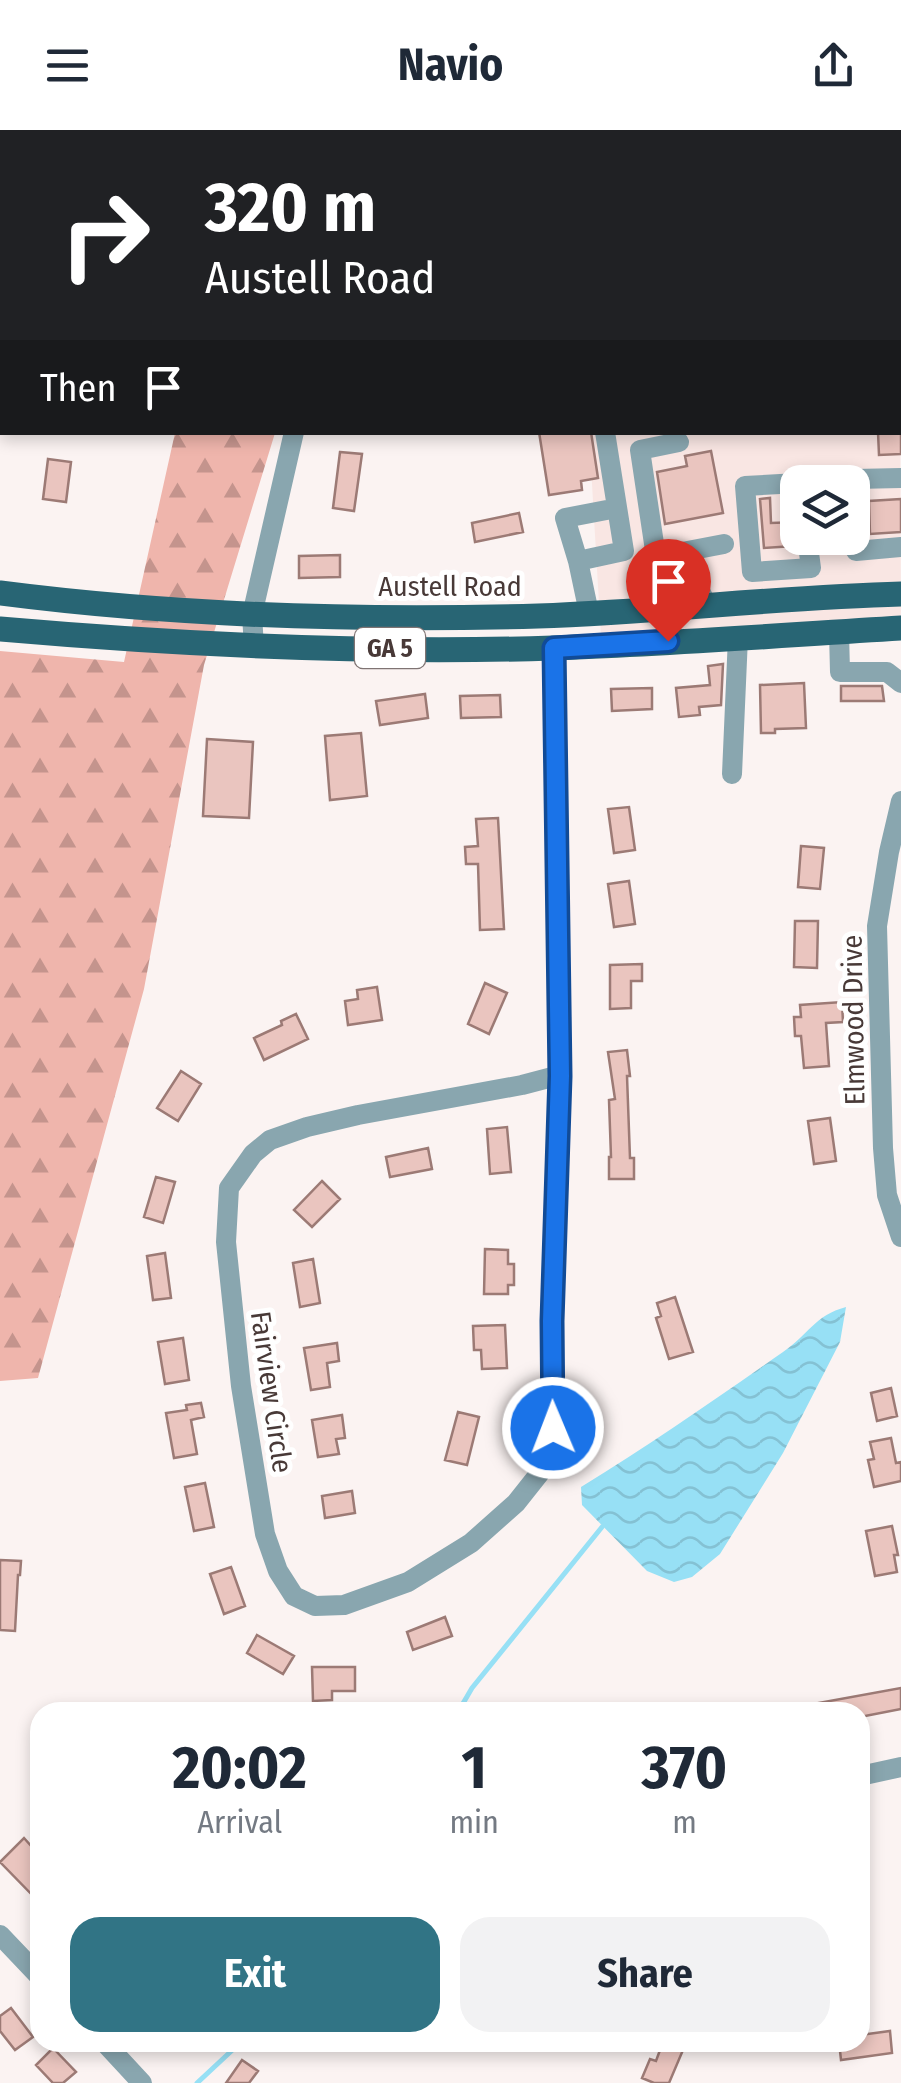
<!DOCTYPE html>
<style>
:root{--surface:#fff;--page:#f2f2f3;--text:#1f2937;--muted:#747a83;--accent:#317485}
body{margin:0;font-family:"Fira Sans Condensed",sans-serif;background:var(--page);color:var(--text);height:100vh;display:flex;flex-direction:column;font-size:38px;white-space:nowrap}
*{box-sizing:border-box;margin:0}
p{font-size:32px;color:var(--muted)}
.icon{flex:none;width:55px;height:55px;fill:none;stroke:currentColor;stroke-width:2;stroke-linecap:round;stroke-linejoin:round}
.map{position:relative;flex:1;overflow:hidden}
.details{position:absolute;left:30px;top:1572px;width:840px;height:350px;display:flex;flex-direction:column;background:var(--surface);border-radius:30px;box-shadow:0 5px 15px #0003}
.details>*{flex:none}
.guide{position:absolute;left:0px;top:0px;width:902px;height:305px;box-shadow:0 5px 15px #0003;background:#202124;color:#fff;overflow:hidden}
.buttons{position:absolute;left:780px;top:335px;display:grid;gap:20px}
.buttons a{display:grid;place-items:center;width:90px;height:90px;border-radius:20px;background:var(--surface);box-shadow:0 5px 15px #0003;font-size:50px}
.pin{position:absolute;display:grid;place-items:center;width:85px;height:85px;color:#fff;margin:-102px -42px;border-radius:50% 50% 50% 0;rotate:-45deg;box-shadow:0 0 10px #0007}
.pin .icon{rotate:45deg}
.me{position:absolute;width:110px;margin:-55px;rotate:359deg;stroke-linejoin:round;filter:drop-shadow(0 0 8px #0008)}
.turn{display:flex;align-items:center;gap:35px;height:210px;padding:0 40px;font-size:45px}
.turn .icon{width:130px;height:130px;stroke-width:2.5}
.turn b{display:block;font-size:70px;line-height:85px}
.then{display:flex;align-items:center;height:95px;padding:0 40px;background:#0003;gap:20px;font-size:38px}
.eta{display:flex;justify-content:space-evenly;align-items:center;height:170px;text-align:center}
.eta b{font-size:60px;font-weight:700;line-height:70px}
.action{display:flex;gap:20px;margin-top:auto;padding:20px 40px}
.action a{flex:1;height:115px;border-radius:30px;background:var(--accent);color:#fff;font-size:40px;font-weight:700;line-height:115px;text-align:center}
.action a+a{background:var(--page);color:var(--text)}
header{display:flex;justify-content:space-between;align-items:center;height:130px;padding:0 40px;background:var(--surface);font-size:45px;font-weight:700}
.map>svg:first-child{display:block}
</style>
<header><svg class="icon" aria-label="menu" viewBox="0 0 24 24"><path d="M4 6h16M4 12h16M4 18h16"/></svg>Navio<svg class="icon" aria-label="share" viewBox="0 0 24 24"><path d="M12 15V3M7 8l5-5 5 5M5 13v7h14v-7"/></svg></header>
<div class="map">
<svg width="901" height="1953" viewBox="0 0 901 1953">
<defs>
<pattern id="forest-firs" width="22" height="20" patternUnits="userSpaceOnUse" patternTransform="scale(2.5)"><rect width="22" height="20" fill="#efb5ac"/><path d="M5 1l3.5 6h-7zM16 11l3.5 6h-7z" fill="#c4948d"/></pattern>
<pattern id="water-waves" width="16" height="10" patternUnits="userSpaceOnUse" patternTransform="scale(2.5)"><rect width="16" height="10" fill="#97e0f5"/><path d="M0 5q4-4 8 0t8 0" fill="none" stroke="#84c1d3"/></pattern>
</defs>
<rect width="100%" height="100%" fill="#fbf3f2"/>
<!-- built -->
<path fill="#f9e6e3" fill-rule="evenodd" d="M900,254l1,251 -300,2 -12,-204 311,-1zM798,352h54v56h-54z"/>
<!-- forest -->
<path fill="url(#forest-firs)" d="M175,303h100l-71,232 -60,324 -106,389 -38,3v-730l124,11z"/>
<!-- water -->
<path fill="url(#water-waves)" d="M846,1177l-6,35 -57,111 -63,101 -28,23 -18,5 -27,-11 -65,-66 -1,-18c69,-42 136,-89 202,-135 25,-17 32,-37 63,-45z"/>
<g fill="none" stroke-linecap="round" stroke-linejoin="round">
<!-- stream -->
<path stroke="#97e0f5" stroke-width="5" d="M458,1582l14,-24 130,-161
M197,1953l44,-41"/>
</g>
<!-- building -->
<path fill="#eac5bf" stroke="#9c7a75" stroke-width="2.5" d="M539,302h52l7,46 -17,3 1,9 -33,5z
M878,302h23v22l-22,1z
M711,321l12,62 -58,11 -8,-52 30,-6 -2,-10z
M340,322l22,2 -8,57 -21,-3z
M48,329l23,3 -5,40 -23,-3z
M770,368l1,25 27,-1v6l-4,6v12l-30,2 -4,-49z
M901,369v33l-31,2 -1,-33z
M519,383l4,19 -48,10 -3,-19z
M340,425v22l-41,1v-22z
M723,534l-2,41 -22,2 1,8 -21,2 -3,-29 34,-3 -2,-19z
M804,553l2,45 -31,1v4h-14l-1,-48z
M841,556h41l2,15h-43z
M652,558v21l-40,2 -1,-22z
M425,564l3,24 -48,7 -4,-24z
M500,565l1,22 -40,1 -1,-22z
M361,603l6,63 -37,4 -5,-64z
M207,609l46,3 -4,76 -46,-2z
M629,677l6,43 -21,3 -6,-44z
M498,688l6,111 -24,1 -2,-66h-12l-1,-17 13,-1 -2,-27z
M801,716l23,2 -4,41 -22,-2z
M629,751l6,43 -21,3 -6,-43z
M795,791h23l-1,47 -23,-1z
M642,834v17h-11v27l-21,1v-44z
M485,853l22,10 -18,41 -21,-10z
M377,857l5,33 -34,5 -3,-24 13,-2 -1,-9z
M842,872l1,20 -17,1 3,43 -25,2 -3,-32h-6l-1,-19h7l-1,-12z
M296,884l12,25 -44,21 -10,-22 28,-13 -1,-4z
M627,920l3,26h-3l3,82h4v21h-25v-22h2l-2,-57 6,-1 -7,-47z
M181,941l20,13 -23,37 -21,-13z
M830,988l6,43 -22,3 -6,-43z
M507,997l4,45 -21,2 -3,-45z
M428,1018l4,21 -42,8 -4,-20z
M156,1047l19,5 -12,41 -19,-6z
M322,1051l18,18 -28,28 -18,-17z
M485,1119l23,1v14h6v21h-6v9h-24z
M165,1123l6,45 -18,2 -6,-44z
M313,1129l7,44 -20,4 -7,-44z
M675,1167l18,55 -24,7 -13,-41 5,-2 -4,-13z
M505,1195l2,43 -25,1 -1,-19h-7l-1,-24z
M183,1208l6,42 -24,4 -7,-42z
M337,1213l2,18 -12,2 3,24 -19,3 -7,-42z
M891,1258l6,28 -20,5 -6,-28z
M201,1273l3,14 -13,3 6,34 -23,4 -8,-45 21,-3 -1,-5z
M458,1282l21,5 -12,48 -22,-5z
M342,1285l3,23 -9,1 3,15 -21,3 -6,-37z
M891,1308l5,25 5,-1v19l-27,6 -6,-27 6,-1 -4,-17z
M205,1353l9,44 -20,4 -9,-44z
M352,1361l3,22 -30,5 -3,-22z
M892,1396l6,29h-4l3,17 -22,4 -9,-45z
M0,1430l21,1 -1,14h-2l-3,56 -15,-1z
M231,1437l14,39 -21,8 -14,-40z
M445,1487l7,19 -39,14 -6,-18z
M257,1505l37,21 -11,18 -36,-21z
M312,1537h43v24h-23v9l-19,1z
M901,1558v21l-41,8v-5h-58v-6z
M24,1708l16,18v47l-40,-41z
M11,1878l22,29 -18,13 -15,-19v-15z
M890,1901l2,22 -51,7 -2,-18h21v-7z
M663,1912l20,8 -14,33h-15l-12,-5 8,-19 6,2z
M53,1918l23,24 -13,11h-10l-17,-18z
M242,1930l16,11 -9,12h-23z"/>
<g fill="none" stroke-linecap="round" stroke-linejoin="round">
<!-- minor -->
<path stroke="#89a6af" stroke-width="20" d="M753,0l1,2
M5,2v-2
M378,2l1,-2
M420,2l1,-2
M0,50l2,-24
M900,79h1
M679,312l-39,8 16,107 68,-13
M901,348l-46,1 1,72 45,-4
M798,353l-53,3 7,86 59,-4 -4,-30
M578,431l46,-10 -19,-119
M662,478l12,-23 11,-33 6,21 16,32
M589,483l-11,-52 -13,-43 52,-10
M839,502l1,40h47l14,11
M254,517l-2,-32 42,-183
M553,518l7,427 -8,246 1,107 -14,46 -23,29 -45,40 -63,39 -64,23 -29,1 -21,-10 -16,-25 -13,-37 -24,-148 -15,-144 3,-54 24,-34 17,-14 37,-13 51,-12 164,-30 38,-10
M732,644l6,-137
M901,671l-12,51 -12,74 6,222 4,47 14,42
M860,1646l41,-9
M0,1805l40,42
M104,1912l38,41"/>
<!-- major -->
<path stroke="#286574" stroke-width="25" d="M0,463c178,23 358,28 538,23 121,-4 242,-19 363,-22
M0,499c184,16 368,25 553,19 116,-4 232,-13 348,-20"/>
</g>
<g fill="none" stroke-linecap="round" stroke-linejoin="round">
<!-- route casing -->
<g stroke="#114b97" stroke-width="25">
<path id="route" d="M553,1298l-1,-107 8,-245 -6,-428 114,-7"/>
</g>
<!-- route -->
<use href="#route" stroke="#1a73e8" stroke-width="18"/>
</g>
<g text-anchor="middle" stroke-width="10" stroke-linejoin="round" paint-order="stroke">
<!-- shield labels -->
<rect fill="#fff" stroke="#7f7473" stroke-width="2.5" x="355" y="498" width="70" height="40" rx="8"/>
<g font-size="25" font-weight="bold" fill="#483937">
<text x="390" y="527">GA 5</text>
</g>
<!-- street labels -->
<g font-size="28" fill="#483937" stroke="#fff">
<text x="450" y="466">Austell Road</text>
<text transform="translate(853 890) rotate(-91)" y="10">Elmwood Drive</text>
<text transform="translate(272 1262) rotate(82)" y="10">Fairview Circle</text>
</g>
</g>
</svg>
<div class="buttons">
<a><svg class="icon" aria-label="layers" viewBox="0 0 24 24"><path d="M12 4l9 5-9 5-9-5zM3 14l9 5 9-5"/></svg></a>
</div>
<div class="pin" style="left:668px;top:511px;background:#d93025"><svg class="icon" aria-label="arrive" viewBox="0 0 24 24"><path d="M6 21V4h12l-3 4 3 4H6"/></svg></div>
<svg class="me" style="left:553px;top:1298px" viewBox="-20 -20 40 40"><circle r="17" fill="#1a73e8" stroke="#fff" stroke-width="3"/><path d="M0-11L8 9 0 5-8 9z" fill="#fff"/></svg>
<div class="guide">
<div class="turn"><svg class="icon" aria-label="right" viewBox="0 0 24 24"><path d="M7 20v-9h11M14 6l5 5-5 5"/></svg><div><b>320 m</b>Austell Road</div></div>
<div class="then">Then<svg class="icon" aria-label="arrive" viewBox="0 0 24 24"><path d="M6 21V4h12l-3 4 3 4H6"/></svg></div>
</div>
<section class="details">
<div class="eta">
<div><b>20:02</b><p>Arrival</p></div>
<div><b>1</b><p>min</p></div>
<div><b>370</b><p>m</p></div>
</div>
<div class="action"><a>Exit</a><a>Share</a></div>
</section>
</div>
